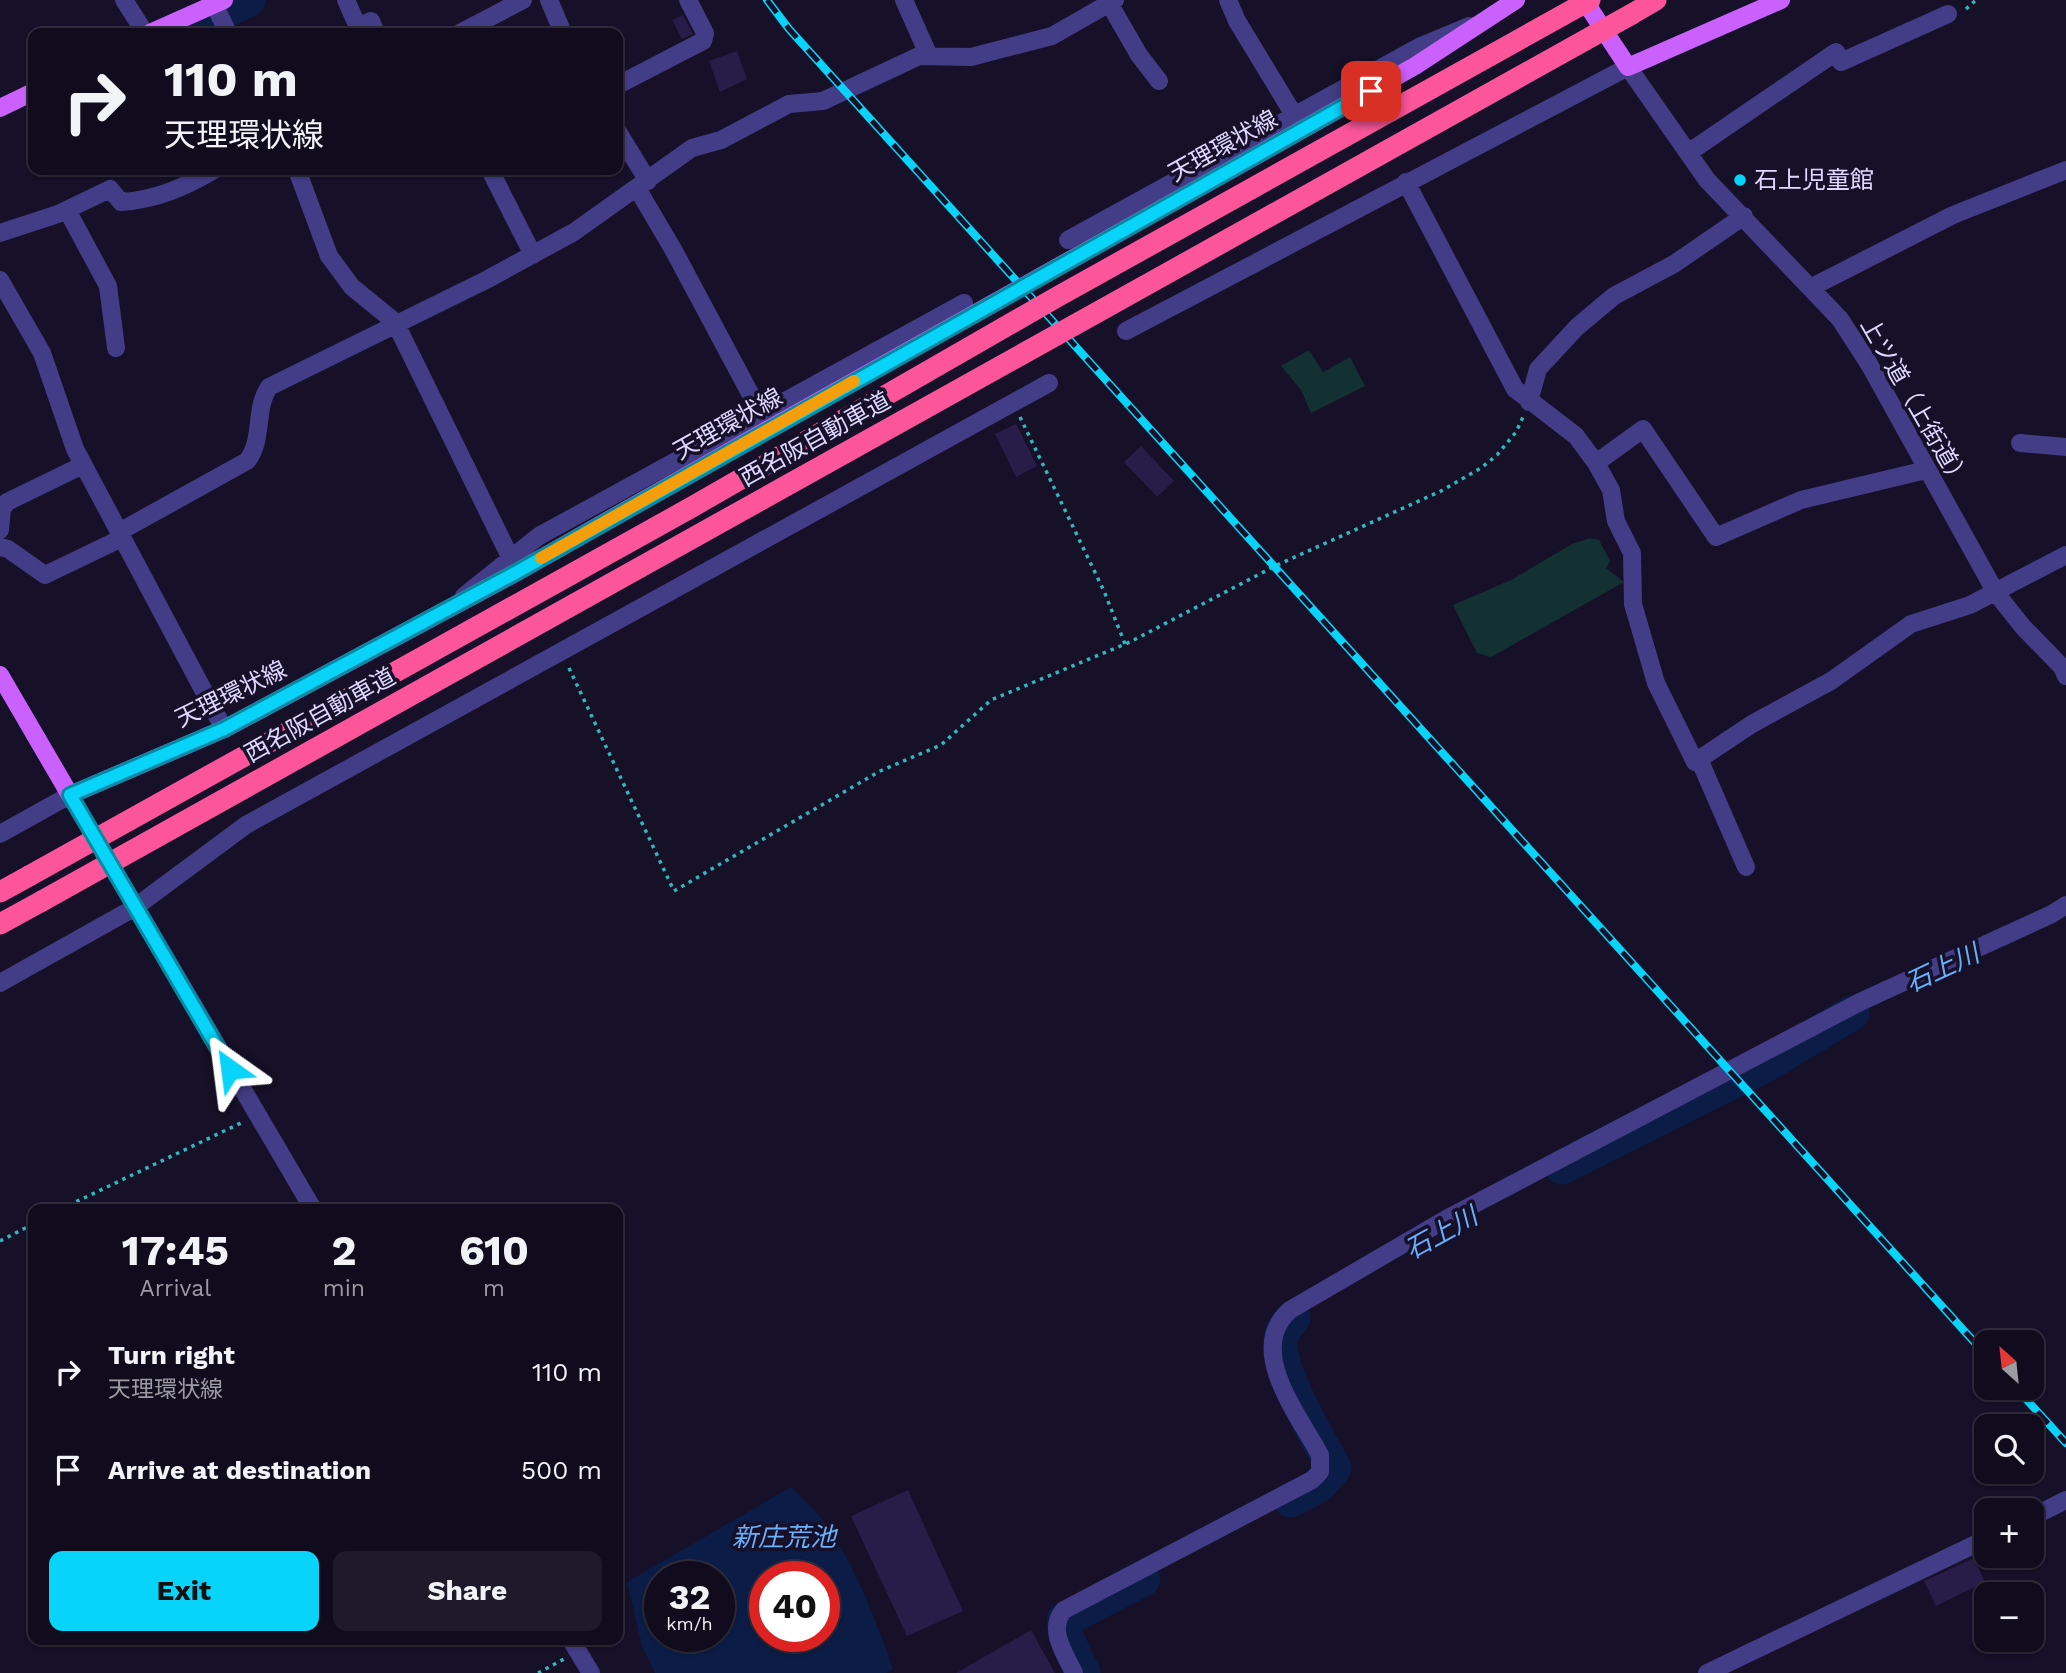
<!DOCTYPE html>
<meta charset="utf-8">
<style>
:root{--surface:#100c1e;--page:#1e1a2b;--text:#f1f3f6;--muted:#9c9ba4;--line:#302c3c;--accent:#08d4fa}
body{margin:0;font-family:"Work Sans","Noto Sans JP",sans-serif;background:var(--page);color:var(--text);height:100vh;display:flex;flex-direction:column;font-size:26px;white-space:nowrap}
*{box-sizing:border-box;margin:0}
p{font-size:23px;color:var(--muted)}
.icon{flex:none;width:38px;height:38px;fill:none;stroke:currentColor;stroke-width:2;stroke-linecap:round;stroke-linejoin:round}
.map{position:relative;flex:1;overflow:hidden}
.details{position:absolute;left:28px;top:1204px;width:595px;height:441px;display:flex;flex-direction:column;background:var(--surface);border-radius:14px;box-shadow:0 2px 5px #0004,0 0 0 2px var(--line)}
.details>*{flex:none}
.guide{position:absolute;left:28px;top:28px;width:595px;height:147px;border-radius:14px;box-shadow:0 2px 5px #0004,0 0 0 2px var(--line);background:#100c1e;color:var(--text);overflow:hidden}
.needle{width:46px;rotate:333deg}
.tools{position:absolute;left:1974px;top:1330px;display:grid;gap:14px}
.tools a{display:grid;place-items:center;width:70px;height:70px;border-radius:14px;background:var(--surface);box-shadow:0 2px 5px #0004,0 0 0 2px var(--line);font-size:35px}
.speed{position:absolute;left:644px;top:1561px;display:flex;gap:14px;font-size:35px;font-weight:700;text-align:center}
.speed>*{display:grid;place-content:center;width:91px;height:91px;border-radius:50%;background:var(--surface);box-shadow:0 2px 5px #0004,0 0 0 2px var(--line);line-height:1}
.speed small{font-size:18px;font-weight:400}
.speed .limit{border:10px solid #d22;background:#fff;color:#111}
.pin{position:absolute;display:grid;place-items:center;width:60px;height:60px;color:#fff;margin:-30px;border-radius:14px;box-shadow:0 4px 10px #0006}
.me{position:absolute;width:77px;margin:-38px;rotate:329deg;stroke-linejoin:round;filter:drop-shadow(0 0 5px #0008)}
.turn{display:flex;align-items:center;gap:24px;height:147px;padding:0 21px;font-size:32px}
.turn .icon{width:91px;height:91px;stroke-width:2.5}
.turn b{display:block;font-size:49px;line-height:60px}
.eta{display:flex;justify-content:space-evenly;align-items:center;height:119px;text-align:center}
.eta b{font-size:42px;font-weight:700;line-height:49px}
.cta{display:flex;gap:14px;margin-top:auto;padding:14px 21px}
.cta a{flex:1;height:80px;border-radius:14px;background:var(--accent);color:#111;font-size:28px;font-weight:700;line-height:80px;text-align:center}
.cta a+a{background:var(--page);color:var(--text)}
ul{padding:0;list-style:none}
li{display:flex;align-items:center;gap:21px;height:98px;padding:0 21px}
li div{flex:1}
li b{display:block;font-size:26px}
li em{font-style:normal}
.map>svg:first-child{display:block}
</style>
<div class="map">
<svg width="2066" height="1673" viewBox="0 0 2066 1673">
<rect width="100%" height="100%" fill="#161028"/>
<!-- green -->
<path fill="#133132" d="M1309,350l14,22 27,-15 15,29 -54,27 -10,-23 -20,-24z
M1590,538l9,2 11,21 -4,7 18,14 -133,75 -14,-4 -24,-48 58,-25 61,-36z"/>
<!-- water -->
<path fill="#0b1d46" fill-rule="evenodd" d="M791,1487c10,10 21,20 30,31 32,41 55,102 72,151l-7,4h-231l-13,-27 -15,-64zM660,1577h59v59h-59zM765,1577h59v59h-59z"/>
<g fill="none" stroke-linecap="round" stroke-linejoin="round">
<!-- river -->
<path stroke="#0b1d46" stroke-width="35" d="M175,33l73,-33
M1562,1167l207,-104 83,-50
M1291,1500l27,-14 16,-18c-15,-29 -65,-106 -51,-137 2,-5 7,-9 10,-13
M1083,1673l-17,-36 -2,-17 79,-41"/>
</g>
<!-- building -->
<path fill="#281d48" d="M683,15l10,19 -11,5 -10,-19z
M737,51l10,28 -27,13 -11,-31z
M1016,424l21,42 -21,11 -21,-43z
M1141,446l33,35 -17,16 -33,-35z
M908,1490l55,121 -56,25 -56,-120z
M1974,1558l11,24 -49,24 -12,-25z
M1031,1630l24,43h-99z"/>
<g fill="none" stroke-linecap="round" stroke-linejoin="round">
<!-- path -->
<path stroke="#32b8b8" stroke-width="3.5" stroke-dasharray="3.5 5" stroke-linecap="butt" d="M1966,9l10,-9
M1020,417l84,174 21,53
M569,668l105,223 206,-120 61,-26 50,-45 139,-58 145,-76 166,-75 40,-23 16,-13 19,-23 7,-15
M61,1209l182,-87
M0,1241l33,-17
M538,1673l26,-14"/>
<!-- minor -->
<path stroke="#433c86" stroke-width="18" d="M124,0l21,33
M346,0l12,27 13,-6 5,12
M549,0l14,33
M904,0l25,56
M1228,0l9,21 57,94
M1109,3l30,52 20,26
M214,4l14,29
M460,33l63,-33
M618,85l85,-44 2,-8 -17,-33
M618,132l30,49
M1688,153l148,-101 5,10 107,-48
M297,170l32,86 23,31 43,35 120,245
M490,170l43,85
M1406,182l109,207 61,47 20,27 47,-34 73,108 85,-37 125,-30
M637,188l37,63 86,161
M67,210l41,76 8,62
M0,233l58,-19 52,-25 11,13c35,-2 64,-15 93,-32
M1068,240l353,-194 48,-20
M0,280l42,73 33,96 149,280
M1810,288l143,-73 113,-45
M1126,331l502,-264 79,113 133,139 29,45 127,229 27,34 39,40 4,9
M1529,402l9,-33 39,-42 37,-31 60,-32 70,-48
M2020,443l46,4
M1596,463l15,27 5,31 16,32 1,51 23,79 39,79 57,-38 79,-43 80,-57 59,-19 96,-50
M0,530l2,-21 5,-7 76,-37
M119,532l128,-71c17,-21 7,-52 22,-74l219,-108 86,-47 118,-84 29,-8 68,-36 34,-3 96,-45 52,1 81,-21 63,-36
M0,547l8,2 37,26 77,-37
M464,596l75,-60 425,-233
M1699,759l47,108
M0,834l70,-39 243,414
M0,983l134,-75 112,-83 803,-442
M2032,1517l34,-17
M571,1640l20,33
M1074,1673c-9,-19 -27,-44 -10,-63l248,-130 8,-8v-17c-21,-40 -75,-105 -30,-145l158,-92 412,-216 192,-88 14,-9
M1707,1673l279,-134"/>
<!-- major -->
<path stroke="#cb61fc" stroke-width="18" d="M1584,0l44,67 153,-67
M150,33l74,-33
M0,108l33,-16
M1218,177l197,-111 101,-66
M0,675l70,120 154,-66 293,-157 250,-142"/>
<!-- highway -->
<path stroke="#fc559b" stroke-width="21" d="M1632,14l24,-14
M0,892l29,-16
M0,924l42,-23"/>
<!-- rail casing -->
<g stroke="#08d4fa" stroke-width="8">
<path id="rail" d="M767,0l22,29c399,442 798,884 1197,1326
M2016,1388l50,55"/>
</g>
<!-- rail -->
<use href="#rail" stroke="#161028" stroke-width="5" stroke-dasharray="16" stroke-linecap="butt"/>
<!-- major-bridge -->
<path stroke="#cb61fc" stroke-width="18" d="M767,430l451,-253"/>
<!-- highway-bridge -->
<path stroke="#fc559b" stroke-width="21" d="M29,876l663,-369 365,-210 533,-297
M42,901l1590,-887"/>
</g>
<g fill="none" stroke-linecap="round" stroke-linejoin="round">
<!-- route casing -->
<g stroke="#058aa2" stroke-width="18">
<path id="route" d="M230,1069l-160,-274 154,-66 293,-157 854,-481"/>
</g>
<!-- route -->
<use href="#route" stroke="#08d4fa" stroke-width="12"/>
<!-- slow -->
<path stroke="#f59e0b" stroke-width="12" d="M541,558l313,-177"/>
</g>
<!-- markers -->
<circle fill="#08d4fa" stroke="#161028" stroke-width="2.5" cx="1740" cy="180" r="7"/>
<g text-anchor="middle" stroke-width="7" stroke-linejoin="round" paint-order="stroke">
<!-- street labels -->
<g font-size="24" fill="#ded8fe" stroke="#161028">
<text transform="translate(1223 146) rotate(-29)" y="8">天理環状線</text>
<text transform="translate(1915 403) rotate(60)" y="8">上ツ道（上街道）</text>
<text transform="translate(728 424) rotate(-29)" y="8">天理環状線</text>
<text transform="translate(815 439) rotate(-29)" y="8">西名阪自動車道</text>
<text transform="translate(231 694) rotate(-26)" y="8">天理環状線</text>
<text transform="translate(320 715) rotate(-29)" y="8">西名阪自動車道</text>
</g>
<!-- poi labels -->
<g font-size="24" fill="#ded8fe" stroke="#161028" text-anchor="start">
<text x="1754" y="188">石上児童館</text>
</g>
<!-- water labels -->
<g font-size="26" font-style="italic" fill="#68affc" stroke="#161028">
<text transform="translate(1942 968) rotate(-25)" y="9">石上川</text>
<text transform="translate(1441 1233) rotate(-29)" y="9">石上川</text>
<text x="784" y="1546">新庄荒池</text>
</g>
</g>
</svg>
<div class="tools">
<a><svg class="needle" viewBox="-14 -14 28 28"><path d="M0-13l5 13h-10z" fill="#e53935"/><path d="M0 13l5-13h-10z" fill="#9c9ba4"/></svg></a>
<a><svg class="icon" aria-label="search" viewBox="0 0 24 24"><circle cx="10" cy="10" r="6"/><path d="M15 15l6 6"/></svg></a>
<a>+</a>
<a>−</a>
</div>
<div class="speed"><div>32<small>km/h</small></div><div class="limit">40</div></div>
<div class="pin" style="left:1371px;top:91px;background:#d93025"><svg class="icon" aria-label="arrive" viewBox="0 0 24 24"><path d="M6 21V4h12l-3 4 3 4H6"/></svg></div>
<svg class="me" style="left:230px;top:1069px" viewBox="-20 -20 40 40"><path d="M0-17L14 15 0 8-14 15z" fill="#08d4fa" stroke="#fff" stroke-width="4"/></svg>
<div class="guide">
<div class="turn"><svg class="icon" aria-label="right" viewBox="0 0 24 24"><path d="M7 20v-9h11M14 6l5 5-5 5"/></svg><div><b>110 m</b>天理環状線</div></div>
</div>
<section class="details">
<div class="eta">
<div><b>17:45</b><p>Arrival</p></div>
<div><b>2</b><p>min</p></div>
<div><b>610</b><p>m</p></div>
</div>
<ul>
<li><svg class="icon" aria-label="right" viewBox="0 0 24 24"><path d="M7 20v-9h11M14 6l5 5-5 5"/></svg><div><b>Turn right</b><p>天理環状線</p></div><em>110 m</em></li>
<li><svg class="icon" aria-label="arrive" viewBox="0 0 24 24"><path d="M6 21V4h12l-3 4 3 4H6"/></svg><div><b>Arrive at destination</b></div><em>500 m</em></li>
</ul>
<div class="cta"><a>Exit</a><a>Share</a></div>
</section>
</div>
